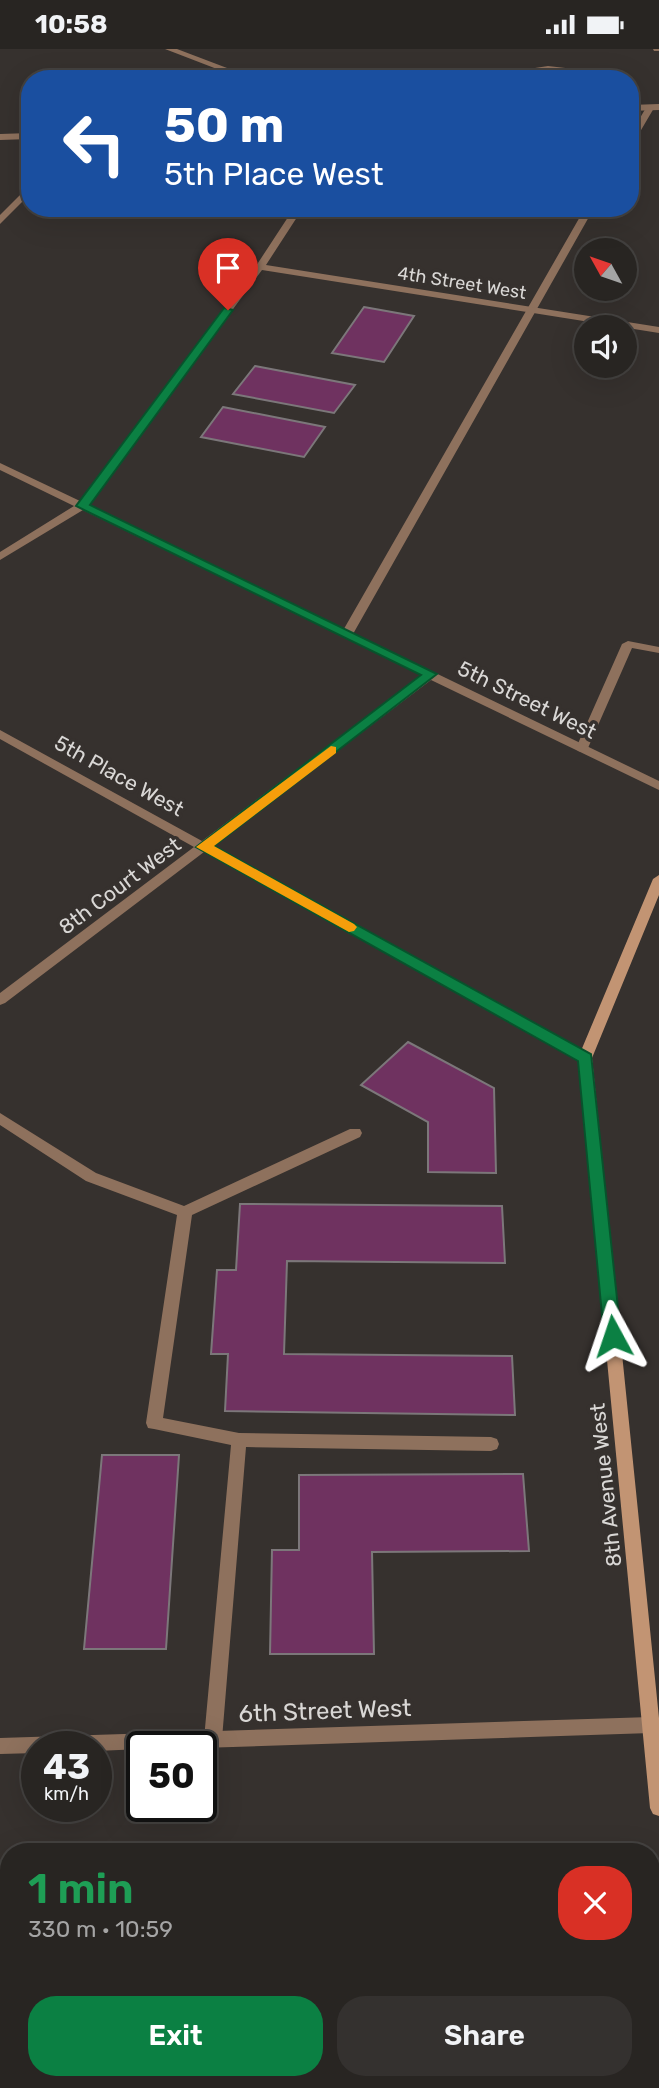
<!DOCTYPE html>
<meta charset="utf-8">
<style>
:root{--surface:#282522;--page:#34312f;--text:#f1f3f6;--muted:#a5a5a5;--line:#444240;--accent:#0b8043}
body{margin:0;font-family:Rubik,sans-serif;background:var(--page);color:var(--text);height:100vh;display:flex;flex-direction:column;font-size:26px;white-space:nowrap}
*{box-sizing:border-box;margin:0}
p{font-size:23px;color:var(--muted)}
.icon{flex:none;width:38px;height:38px;fill:none;stroke:currentColor;stroke-width:2;stroke-linecap:round;stroke-linejoin:round}
.map{position:relative;flex:1;overflow:hidden}
.drawer{position:absolute;left:0px;top:1794px;width:660px;height:247px;display:flex;flex-direction:column;background:var(--surface);border-radius:28px 28px 0 0;box-shadow:0 7px 28px #0002,0 0 0 2px var(--line)}
.drawer>*{flex:none}
.top-card{position:absolute;left:21px;top:21px;width:618px;height:147px;border-radius:28px;box-shadow:0 7px 28px #0002,0 0 0 2px var(--line);background:#1a4fa0;color:#fff;overflow:hidden}
.needle{width:46px;rotate:310deg}
.fabs{position:absolute;left:574px;top:189px;display:grid;gap:14px}
.fabs a{display:grid;place-items:center;width:63px;height:63px;border-radius:50%;background:var(--surface);box-shadow:0 7px 28px #0002,0 0 0 2px var(--line);font-size:35px}
.speed{position:absolute;left:21px;top:1682px;display:flex;gap:14px;font-size:35px;font-weight:700;text-align:center}
.speed>*{display:grid;place-content:center;width:91px;height:91px;border-radius:50%;background:var(--surface);box-shadow:0 7px 28px #0002,0 0 0 2px var(--line);line-height:1}
.speed small{font-size:18px;font-weight:400}
.speed .limit{border:4px solid #111;border-radius:10px;background:#fff;color:#111}
.pin{position:absolute;display:grid;place-items:center;width:60px;height:60px;color:#fff;margin:-72px -30px;border-radius:50% 50% 50% 0;rotate:-45deg;box-shadow:0 0 7px #0007}
.pin .icon{rotate:45deg}
.me{position:absolute;width:77px;margin:-38px;rotate:355deg;stroke-linejoin:round;filter:drop-shadow(0 0 5px #0008)}
.turn{display:flex;align-items:center;gap:24px;height:147px;padding:0 28px;font-size:32px}
.turn .icon{width:91px;height:91px;stroke-width:2.5}
.turn b{display:block;font-size:49px;line-height:60px}
.round{display:grid;place-items:center;flex:none;width:74px;height:74px;border-radius:28px;background:var(--page)}
.summary{display:flex;align-items:center;justify-content:space-between;height:119px;padding:0 28px}
h1{font-size:42px;font-weight:600;line-height:52px;color:#1e9e55}
.button{display:flex;gap:14px;margin-top:auto;padding:14px 28px}
.button a{flex:1;height:80px;border-radius:28px;background:var(--accent);color:#fff;font-size:28px;font-weight:600;line-height:80px;text-align:center}
.button a+a{background:var(--page);color:var(--text)}
.status{display:flex;justify-content:space-between;align-items:center;height:49px;padding:0 35px;background:var(--surface);direction:ltr}
.status svg{height:19px;fill:currentColor}
.map>svg:first-child{display:block}
</style>
<div class="status"><b>10:58</b><svg viewBox="0 0 49 12"><path d="M0 12V9h3v3zM5 12V6h3v6zM10 12V3h3v9zM15 12V0h3v12zM26 1h20v11H26zM47 4h2v5h-2z"/></svg></div>
<div class="map">
<svg width="659" height="2039" viewBox="0 0 659 2039">
<rect width="100%" height="100%" fill="#36312e"/>
<!-- building -->
<path fill="#6f3260" stroke="#7c777a" stroke-width="2" d="M364,258l50,9 -30,46 -52,-9z
M255,317l100,19 -21,28 -101,-19z
M223,358l102,20 -21,30 -103,-20z
M408,993l86,46 2,85 -68,-1v-50l-67,-37z
M240,1155l262,2 3,57 -218,-2 -3,93 228,2 3,59 -290,-4 3,-57h-17l6,-84h19z
M102,1406h77l-13,194h-82z
M523,1425l6,77 -157,1 2,102h-104l2,-104h27v-75z"/>
<g fill="none" stroke-linecap="round" stroke-linejoin="round">
<!-- lane -->
<path fill="#8e715d" fill-rule="evenodd" d="M653,0h6v2h-5z
M548,17l26,3 22,10 -48,-8 -36,8h-12l22,-9z
M647,57l7,2 -20,34 -4,3v-10z
M30,136v9l-30,30v-9z
M585,159h9l-241,426 -6,3 -4,-1 -2,-2z
M628,592l31,6v6l-27,-5 -44,100 -6,4 -4,-1 -2,-3 46,-104z
M0,1064l96,60 88,33 166,-77h10l2,4 -2,4 -168,78 -29,203 76,15 252,4 6,2 2,5 -2,5 -6,2 -245,-4 -24,292 -3,6 -6,2 -6,-2 -3,-6 27,-294 -77,-16 -6,-1 -2,-5 31,-208 -91,-34 -86,-56z"/>
<!-- street -->
<path fill="#8e715d" fill-rule="evenodd" d="M165,0h12l79,30h-13z
M659,55v6l-29,1v-6z
M30,84v6l-30,1v-6z
M294,159h9l-37,57 393,62v6l-397,-63 -174,235 571,276v9l-228,-110 -219,166 378,209 2,3 -2,3h-10l-376,-209 -199,151 -5,2v-12l194,-146 -194,-108v-9l202,111 220,-166 -339,-165 -83,50v-8l74,-46 -74,-36v-7l80,38 176,-235z
M651,1668l6,2v12l-6,2 -450,15 -59,-1v2l-46,2v-4h-59v6l-37,1v-16z"/>
<!-- secondary -->
<path fill="#c29473" fill-rule="evenodd" d="M659,826v20l-67,163 67,660v98l-6,-2 -3,-6 -72,-750 75,-179z"/>
</g>
<!-- route -->
<path fill="#0b8043" stroke="#07532c" stroke-width="2" d="M224,259l9,2 -143,195 347,169 -223,172 377,208 30,282 -2,5h-13l-2,-5 -26,-275 -382,-214 225,-172 -345,-169z"/>
<!-- slow -->
<path fill="#f59e0b" d="M331,697l5,1v6l-122,93 140,78 3,3 -3,4 -5,1 -153,-85z"/>
<g text-anchor="middle" stroke-width="7" stroke-linejoin="round" paint-order="stroke">
<!-- far-street labels -->
<g font-size="18" fill="#d9d7d5" stroke="#36312e">
<text transform="translate(462 234) rotate(9)" y="6">4th Street West</text>
</g>
<!-- street labels -->
<g font-size="21" fill="#d9d7d5" stroke="#36312e">
<text transform="translate(527 651) rotate(26)" y="7">5th Street West</text>
<text transform="translate(119 727) rotate(29)" y="7">5th Place West</text>
<text transform="translate(120 837) rotate(-37)" y="7">8th Court West</text>
<text transform="translate(606 1436) rotate(-96)" y="7">8th Avenue West</text>
</g>
<!-- near-street labels -->
<g font-size="24" fill="#d9d7d5" stroke="#36312e">
<text transform="translate(325 1662) rotate(-2)" y="8">6th Street West</text>
</g>
</g>
</svg>
<div class="fabs">
<a><svg class="needle" viewBox="-14 -14 28 28"><path d="M0-13l5 13h-10z" fill="#e53935"/><path d="M0 13l5-13h-10z" fill="#a5a5a5"/></svg></a>
<a><svg class="icon" aria-label="sound" viewBox="0 0 24 24"><path d="M4 9h4l5-4v14l-5-4H4zM17 9q2 3 0 6"/></svg></a>
</div>
<div class="speed"><div>43<small>km/h</small></div><div class="limit">50</div></div>
<div class="pin" style="left:228px;top:261px;background:#d93025"><svg class="icon" aria-label="arrive" viewBox="0 0 24 24"><path d="M6 21V4h12l-3 4 3 4H6"/></svg></div>
<svg class="me" style="left:613px;top:1287px" viewBox="-20 -20 40 40"><path d="M0-17L14 15 0 8-14 15z" fill="#0b8043" stroke="#fff" stroke-width="4"/></svg>
<div class="top-card">
<div class="turn"><svg class="icon" aria-label="left" viewBox="0 0 24 24"><path d="M17 20v-9H6M10 6l-5 5 5 5"/></svg><div><b>50 m</b>5th Place West</div></div>
</div>
<section class="drawer">
<div class="summary"><div><h1>1 min</h1><p>330 m · 10:59</p></div><a class="round" style="background:#d93025;color:#fff"><svg class="icon" aria-label="close" viewBox="0 0 24 24"><path d="M6 6l12 12M18 6L6 18"/></svg></a></div>
<div class="button"><a>Exit</a><a>Share</a></div>
</section>
</div>
